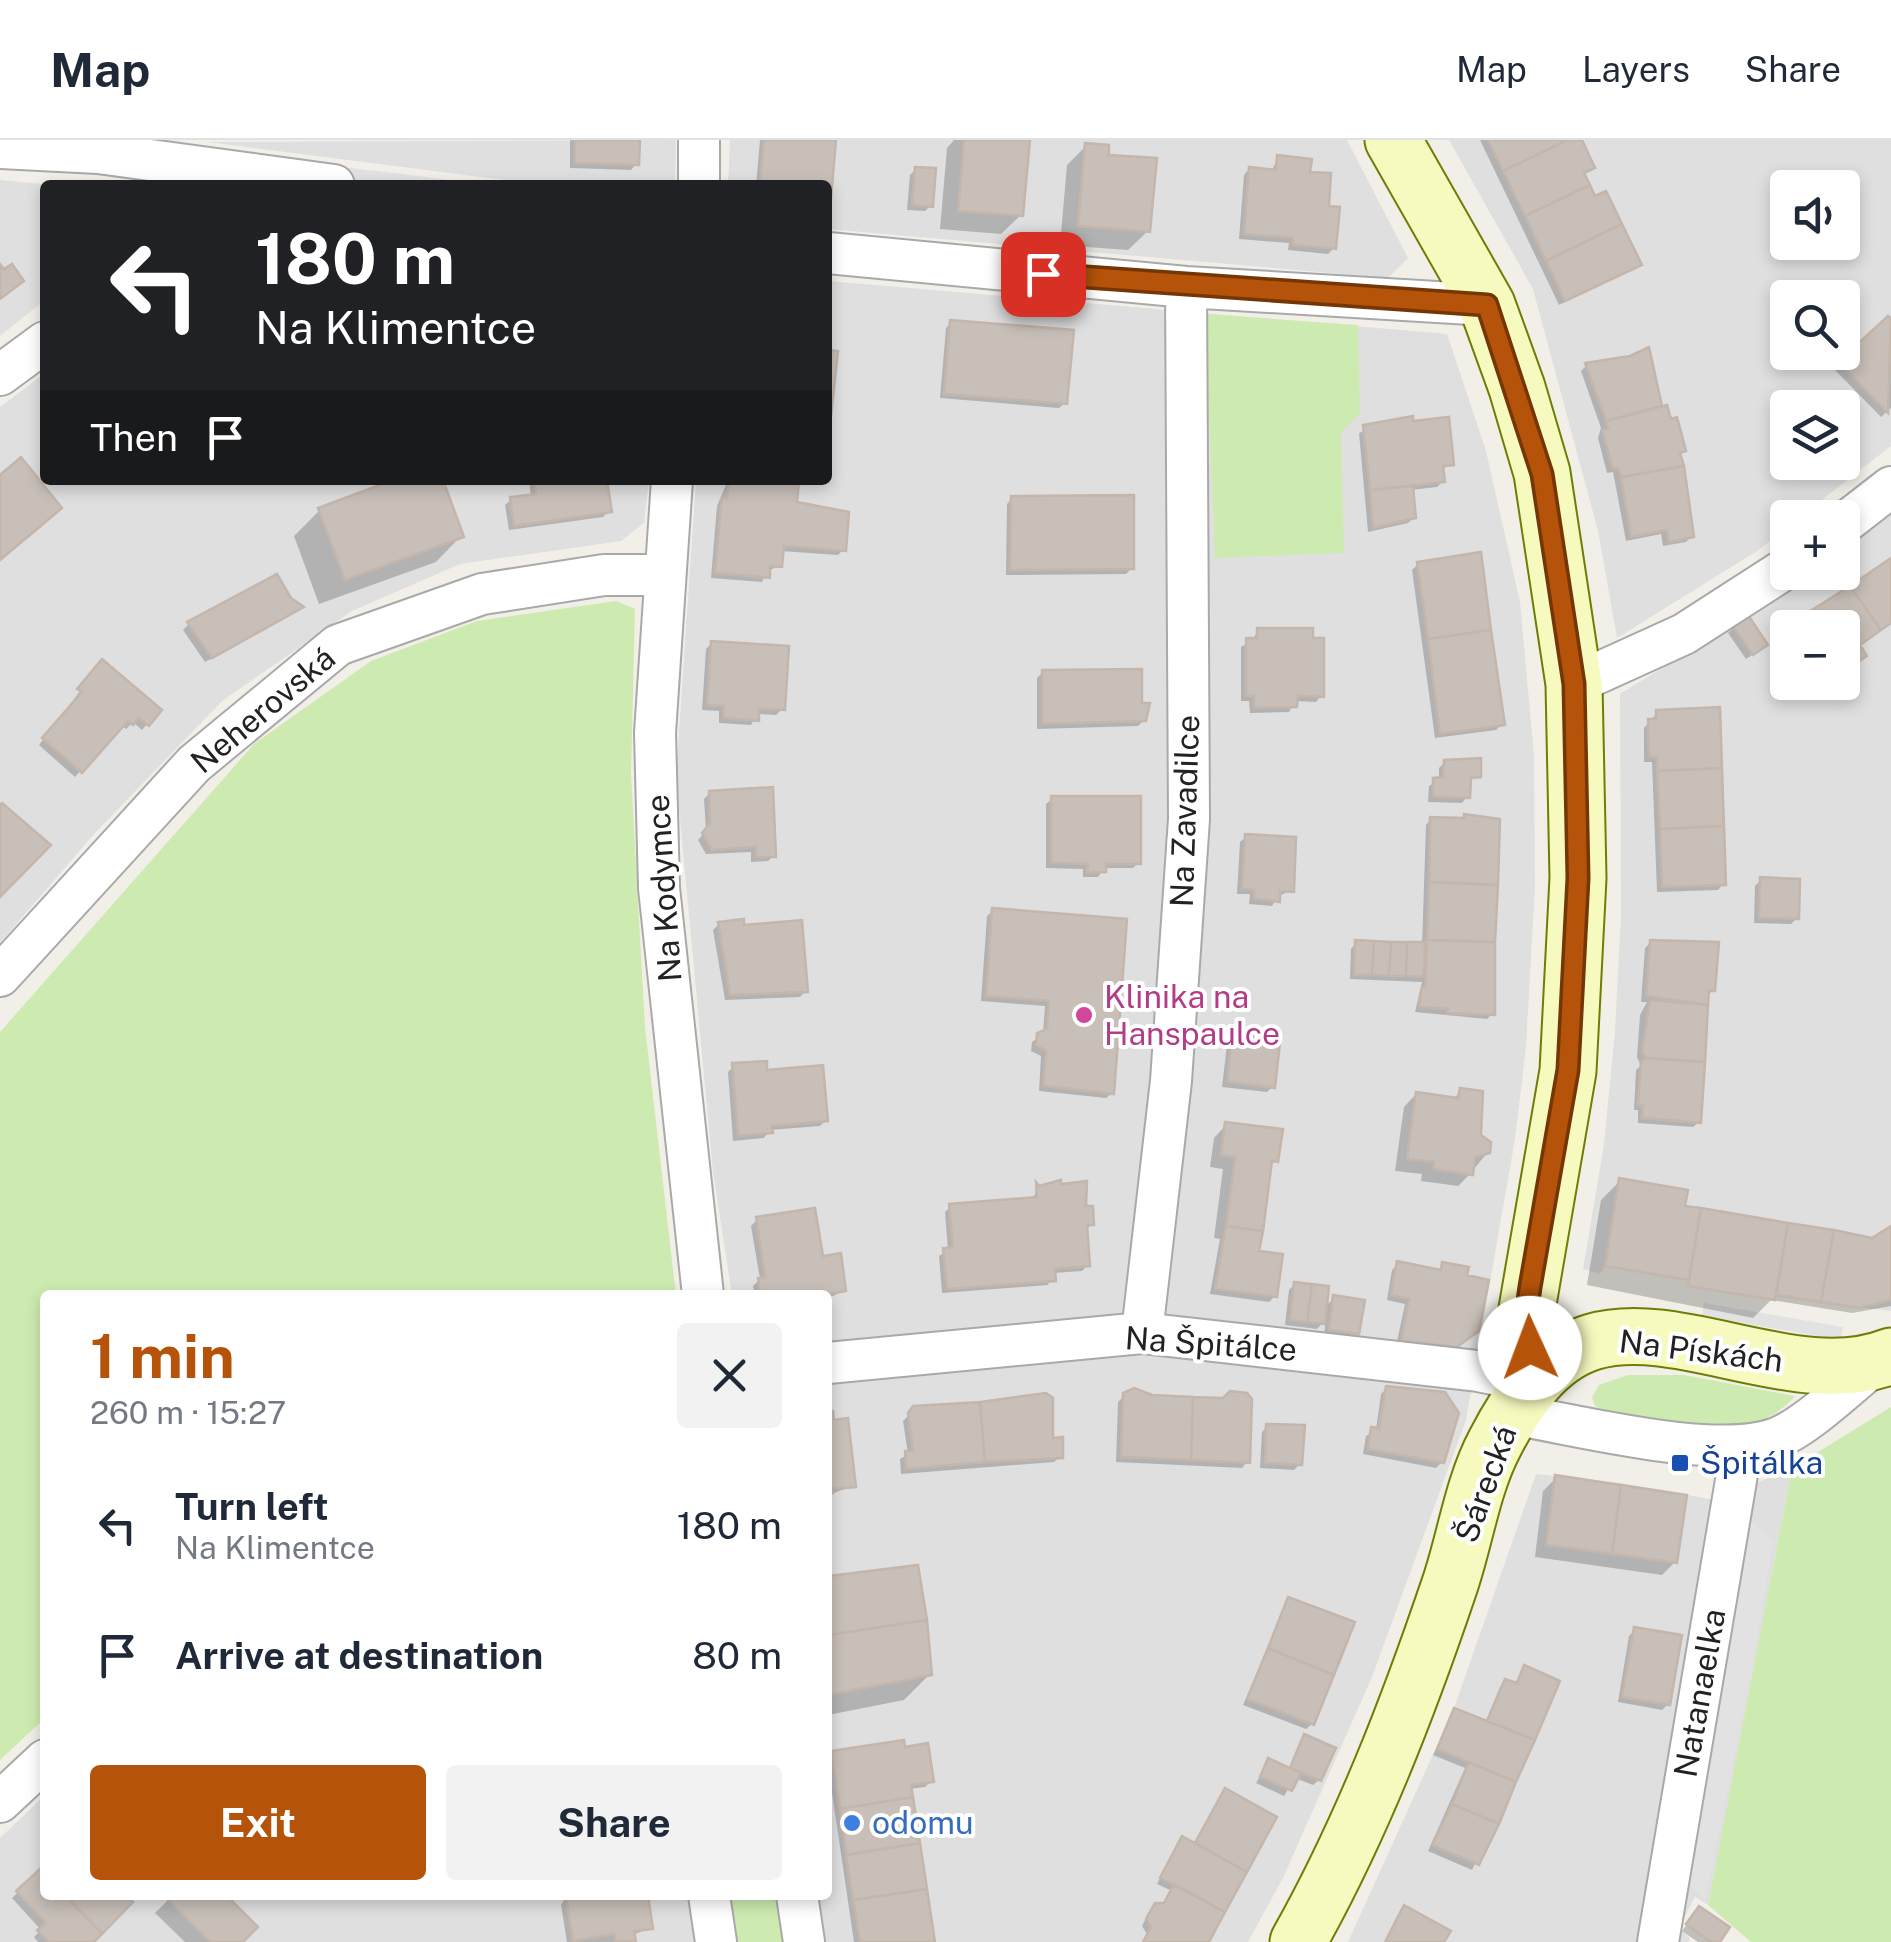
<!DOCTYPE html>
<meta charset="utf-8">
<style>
:root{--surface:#fff;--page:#f2f2f3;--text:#1f2937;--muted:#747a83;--line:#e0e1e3;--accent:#b45309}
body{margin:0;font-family:"Public Sans",sans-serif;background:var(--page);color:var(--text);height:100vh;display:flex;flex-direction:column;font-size:38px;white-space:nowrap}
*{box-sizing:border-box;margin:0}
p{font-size:32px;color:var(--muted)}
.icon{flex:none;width:55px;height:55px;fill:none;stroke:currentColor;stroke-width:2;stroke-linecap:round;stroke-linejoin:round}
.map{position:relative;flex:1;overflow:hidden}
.panel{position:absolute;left:40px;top:1150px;width:792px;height:610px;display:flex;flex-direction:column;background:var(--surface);border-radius:10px;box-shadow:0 5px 15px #0003}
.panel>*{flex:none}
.banner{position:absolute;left:40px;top:40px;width:792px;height:305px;border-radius:10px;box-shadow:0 5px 15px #0003;background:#202124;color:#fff;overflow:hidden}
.tools{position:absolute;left:1770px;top:30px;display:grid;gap:20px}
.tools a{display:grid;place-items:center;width:90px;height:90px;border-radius:10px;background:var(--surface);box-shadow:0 5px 15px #0003;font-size:50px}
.pin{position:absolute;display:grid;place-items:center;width:85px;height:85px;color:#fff;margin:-42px;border-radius:20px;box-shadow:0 5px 15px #0006}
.me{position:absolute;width:110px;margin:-55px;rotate:358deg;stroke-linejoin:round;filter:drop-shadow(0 0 8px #0008)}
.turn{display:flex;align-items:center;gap:35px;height:210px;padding:0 50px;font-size:45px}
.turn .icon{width:130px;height:130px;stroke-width:2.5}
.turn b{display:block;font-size:70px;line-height:85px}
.then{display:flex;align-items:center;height:95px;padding:0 50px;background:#0003;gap:20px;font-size:38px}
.round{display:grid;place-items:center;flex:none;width:105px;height:105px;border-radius:10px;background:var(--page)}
.headline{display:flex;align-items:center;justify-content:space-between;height:170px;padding:0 50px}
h1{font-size:60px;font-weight:700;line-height:75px;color:var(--accent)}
.cta{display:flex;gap:20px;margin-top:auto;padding:20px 50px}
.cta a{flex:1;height:115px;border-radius:10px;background:var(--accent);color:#fff;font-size:40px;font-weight:700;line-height:115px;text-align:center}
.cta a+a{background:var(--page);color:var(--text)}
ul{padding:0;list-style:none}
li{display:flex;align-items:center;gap:30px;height:130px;padding:0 50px}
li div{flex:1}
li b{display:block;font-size:38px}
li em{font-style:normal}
header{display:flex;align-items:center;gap:60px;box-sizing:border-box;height:140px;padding:0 50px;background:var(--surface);border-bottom:2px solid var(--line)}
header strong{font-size:48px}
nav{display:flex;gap:55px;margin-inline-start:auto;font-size:35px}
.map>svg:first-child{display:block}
</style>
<header>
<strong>Map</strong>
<nav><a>Map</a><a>Layers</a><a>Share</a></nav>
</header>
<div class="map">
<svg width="1891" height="1802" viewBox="0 0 1891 1802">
<rect width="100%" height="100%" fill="#f2efe9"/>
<!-- residential -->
<path fill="#e0dfdf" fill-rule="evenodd" d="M676,0l-1,45h-132l-335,-43z
M730,0h617l61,118 -20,20 -560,-49v-44h-100z
M1449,0h442v306l-91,71 -12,1 -1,10 -30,23 -140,87 -19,-107 -65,-242zM1788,48h54v54h-54zM1788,158h54v54h-54zM1788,268h54v54h-54z
M0,40l53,5h-8v115l-45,36z
M828,141l619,53 39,117 34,151 14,154 1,129 -9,162 -11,92 -49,281 -94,257 -89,201 -35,64h-1248v-104l45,-43v100h783v-600h-96l-19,-123 -37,-396 20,-296h132z
M45,233v107h604l-5,43 -23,18 -161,23 -108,47 -130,90 -128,133 -94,109v-536z
M1891,370v801l-203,-25v-6l-83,-14 -5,8 -17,-5 21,-125 11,-113 6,-116 -1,-221 195,-121 27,-1 1,-22zM1788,488h54v54h-54z
M1792,1328l-84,437 -13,-8 -16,31 11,10 -2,4h-340l106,-234 82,-234 85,9 94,17z"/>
<!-- grass -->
<path fill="#cdebb0" d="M1205,174l153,11 2,88 -19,19 3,121 -129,5z
M616,461l19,8 -4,165 14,253 31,268h-631v423l-45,42v-728l254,-288 117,-83 106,-40z
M1628,1235h56l111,21c-45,53 -126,26 -185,18l-15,-8 -3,-9 7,-12z
M1891,1267v535h-140l-43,-37 84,-437z
M723,1755h59l7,47h-59z"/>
<!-- parking -->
<path fill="#e2e2e2" d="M269,18l166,20 40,7h-82l-125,-16z
M1704,1163l139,24 -2,13 -139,-24z
M1749,1380l24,21 -22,136 -46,223 -23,-22 60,-296z"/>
<!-- shadow -->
<path fill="#0003" d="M570,0h67l-1,24 -5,6 -61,-2z
M760,0h74l-5,57 -1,-12h-72z
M954,0h73l-6,75 -20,19 -61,-5 7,-81z
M1480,0h99l13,28 -10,7 57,89 -80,41z
M1086,6l20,12 42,73 -20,19 -68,-5 7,-80z
M1278,18l30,16 18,34 8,40 -6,6 -40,-4 1,-7 -50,-4 5,-64 5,-6 22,3z
M916,29l14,37 -5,5 -18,-1 3,-35z
M1891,176v92l-10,9 -47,-48z
M951,183l114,80 -6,5 -119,-10 6,-70z
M1647,210l14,60 22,41 -5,5 14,80 -6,6 -23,4 -2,-12 -35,7 -13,-69 -6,1 -9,-35 3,-10 -20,-57 5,-5 22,-2z
M1447,279l4,45 -10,6 1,12 -5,5 -26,3 3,27 -6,6 -40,9 -9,-99 31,-12z
M400,340h41l20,56 -25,26 -117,42 -25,-68 26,-26z
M529,340h76l4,31 -6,6 -94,13 -4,-25 6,-5 20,-3z
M728,340l68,3 -2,21 49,46 -5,5 -57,-4 -1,15 -13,5 -5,11 -51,-4 6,-72z
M1012,358l120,70 -6,6 -120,1 1,-71z
M1418,424l84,160 -6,6 -61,8 -23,-168z
M289,460l11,7 -4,5 -91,50 -22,-32 6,-6z
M1734,487l26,23 -14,9 -18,-26z
M1258,490l63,66 -5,6 -21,-1 -6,11 -39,1 -1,-12h-8v-54l11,-6z
M712,503l70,66 -6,6 -19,-1 -6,11 -32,-2v-12l-17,-1 4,-61z
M102,522l45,62 -5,6 -9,-8 -7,7 -5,-4 -46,52 -36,-32z
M1043,532l96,34 5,14 -6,6 -101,3v-51z
M1657,573l66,171 -5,6 -61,2 -5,-130h-8v-34z
M1445,622l33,14 -10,6 -1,15 -5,6 -34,-1 1,-16 10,-6v-12z
M710,653l64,63 -6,5 -17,1v-10l-45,2 -8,-14 8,-9 -2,-32z
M1052,659l86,64 -5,5h-29l-6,9h-15v-8l-37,-1v-64z
M1431,679l62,194 -6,6 -72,-7 7,-30 -72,-3 1,-30 5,-6 66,2 4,-120z
M1246,697l45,54 -13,5 -6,10 -23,-2 1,-10h-13l3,-52z
M1761,740l36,38 -6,6 -37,-1 1,-37z
M993,771l119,182 -6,5 -67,-7 2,-35 -10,-5 1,-9 11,-8 2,-28 -64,-5 6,-85z
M719,784l23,4 63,63 -5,6 -75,3 -12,-70z
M1651,802l62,48 -7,7 -7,125 -6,5 -55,-4v-13h-4l2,-40 5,-4 -4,-9 3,-42 7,-13h-6l4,-54z
M1234,890l38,57 -5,5 -45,-5 6,-51z
M734,926l30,7 62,47 -6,6 -50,4 -6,8 -31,3 -5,-69z
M1461,951l26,62 -17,21 -12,12 -37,-5 1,-7 -27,-3 9,-64 12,-13 36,6z
M1226,985l49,36 -7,7 -12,85 19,43 -6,6 -59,-8 10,-55 -6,-1 9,-69 -13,-2 4,-29z
M1620,1041l62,27 191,33 18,-12v77l-39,7 -81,-13 -18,18 -166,-33 14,-85z
M1038,1048l46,21 8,15 -7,7 3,34 -6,6 -29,2 -5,12 -106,8 -3,-37 9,-6 -3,-38 6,-6 81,-6z
M757,1080l64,39 23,32 -16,7 -73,-3 -2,-9 7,-7 -9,-53z
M1398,1124l39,7 6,-6 27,72 -21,15 -53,-6 9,-42 -18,-4 5,-30z
M1295,1144l29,24 10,-10 23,35 -6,6 -27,-4 2,-16 -9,10 -32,-4 4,-35z
M1387,1248l55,74 -6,6 -73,-14 3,-18 10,-6 5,-36z
M1045,1255l6,45 9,17 -6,5 -153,12 -1,-15 8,-5 -5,-33 12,-12z
M1125,1255l26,2 96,65 -5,6 -126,-6 2,-60z
M828,1274l25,72 -25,9z
M1267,1287l33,37 -6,6 -34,-2 2,-36z
M1556,1338l119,84 -13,13 -127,-18 8,-66z
M916,1427l14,107 -26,26 -76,15v-136z
M1288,1460l24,124 -6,5 -63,-24z
M1635,1490l33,74 -6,6 -44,-8 11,-66z
M1525,1528l32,14 -85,188 -44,-19 37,-83 -32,-13 21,-44 31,12 15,-36 5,-5 9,3z
M1305,1597l14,43 -6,5 -18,-7 -11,18 -28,-13 13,-22 19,9z
M832,1614l99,27 -6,6 -16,2 24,153h-79l-26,-176z
M1225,1651l49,27 -68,124h-63l4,-8 -5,-8 7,-14 13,-6 8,-16 -13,-6 20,-39 6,-5 11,5z
M45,1728v27h78l-32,47h-53l-4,-5 7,-7 -29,-32z
M173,1755h50l16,47h-54l-30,-29z
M567,1755h78l6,33 -19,7 -1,7h-64l-6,-37z
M1694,1775l23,27h-19l-16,-11z"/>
<!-- building -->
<path fill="#c7bfb8" stroke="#c4b6ab" stroke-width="2.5" d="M575,0h65l-1,25 -64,-2z
M764,0h72l-5,58 -3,-1v-12h-68z
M964,0h66l-7,76 -65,-5z
M1488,0h80l-65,31z
M1568,0h14l13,28 -11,5 6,12 -65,31 -22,-45z
M1085,3l24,2v10l48,3 -7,74 -72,-6z
M1277,15l35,4 -2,13 21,1 -2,33 11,1 -4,42 -43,-4v-7l-49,-4 5,-67 27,3z
M915,27l21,1 -3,39 -21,-2z
M1590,45l5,11 11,-5 16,33 -76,37 -21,-45z
M1622,84l20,41 -77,36 -19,-40z
M0,124l4,5 8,-5 12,17 -24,18z
M1888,176l3,3 -3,94 -50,-51z
M950,180l124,10 -7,74 -123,-10z
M1649,207l13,59 -56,15 -21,-58 45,-7z
M828,210l10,1 -7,65h-3z
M1667,265l4,14 6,-2 9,34 -6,2 4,13 -63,11 -3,-9 -5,1 -11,-39 6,-1 -2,-8z
M1413,276v5l36,-4 5,48 -11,1 2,16 -75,8 -7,-65z
M21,317l41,51 -62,52v-85z
M1684,326l10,71 -25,5 -2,-12 -36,7 -10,-60z
M393,340h50l21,57 -119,43 -27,-72z
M535,340h72l5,32 -98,14 -4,-29 26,-3z
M729,340l70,1 -2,21 52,10 -3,39 -62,-5 -2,21 -12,-1v12l-55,-5 7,-76 5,1z
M1413,346l3,32 -43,10 -3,-38z
M1134,355v74l-124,1 1,-74z
M1481,412l10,78 -63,9 -11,-77z
M1891,418v65l-10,7 -31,-44z
M277,434l14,24 13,9 -92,51 -25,-36z
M1850,446l31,44 -21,15 7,11 -25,17v-45l-57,-1z
M1748,475l20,30 -15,10 -21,-30z
M1257,488h56v10h11v59l-26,-1 -1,11 -43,1v-12h-8v-58h11z
M1491,490l14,95 -65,9 -12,-95z
M711,501l78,5 -4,64 -26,-1v12l-36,-3 1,-12 -17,-1z
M102,519l60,51 -13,16 -10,-8 -6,7 -5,-4 -46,52 -40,-35 40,-46 -5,-3z
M1142,529v34h8l-4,18 -104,3v-54z
M1720,567l2,61 -65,3v-14h-8l-1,-38h8v-9z
M1481,618v19l-10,1 -1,20 -37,-1v-19l10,-1 1,-17z
M1722,628l2,58 -64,3 -3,-58z
M773,647l3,70h-20v-10l-44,3 -10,-17 8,-10 -1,-32z
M1051,656h90v68h-35v8l-19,1 1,-9 -37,-1z
M2,663l49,42 -51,52v-92z
M1464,674l36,5 -2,66 -69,-3 1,-65 34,1z
M1724,686l2,59 -64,2 -2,-58z
M1245,694l51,3 -2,55 -14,-1v11l-26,-3v-9l-12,-1z
M1760,737l40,2 -1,40 -40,-1z
M1429,742l69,3 -3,57 -68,-2z
M992,768l135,11 -13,175 -71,-8 3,-35 -10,-6 1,-12 10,-4 2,-28 -63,-5z
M744,779v6l58,-5 6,72 -78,3 -12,-73z
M1355,800l19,1 -2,34h-18z
M1427,800l68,2v73l-48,-2 1,-4 -29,-2 3,-20h3z
M1650,800l69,2 -4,49h-6l-1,14 -62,-9z
M1374,801l17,1 -2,34 -17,-1z
M1391,802h16l-1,34h-17z
M1407,802h18l-1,35 -18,-1z
M1650,860l58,5 -3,57 -59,-4 -4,-7z
M1233,887l48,6 -6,55 -48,-6z
M1646,918l59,4 -4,61 -59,-5 1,-13h-5l3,-43z
M767,921v9l56,-5 5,56 -57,5 2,7 -35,3 -6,-73z
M1460,948l23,3 -2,44 10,7 -1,11 -15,4 -2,18 -40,-6 1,-7 -27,-3 9,-67 42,6z
M1225,982l58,7 -5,33 -6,-1 -9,70 -37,-5 9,-69 -14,-2z
M1619,1038l69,12 -3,16 16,2 -12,72 -84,-14z
M1061,1040v4l26,-3 -1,25h7l1,19h-7l3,41 -35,3 1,12 -109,8 -4,-41 10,-1 -4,-43 88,-7 -1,-15 3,4z
M815,1068l8,48 18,-3 5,38 -17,3 -1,9v-8h-68l-2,-17 7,-1 -9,-60z
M1701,1068l87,15 -13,77 -87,-14z
M1788,1083l46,7 -13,72 -45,-7z
M1226,1086l37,5 -4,20 24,3 -6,43 -62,-8z
M1891,1086v74l-32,8 -38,-6 13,-72 38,8z
M1397,1121l44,9 1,-8 27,5 -2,8 22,5 -10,51 -22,16 -56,-6 8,-42 -18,-4z
M1294,1142l18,2 -5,38 -17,-2z
M1312,1144l17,2 -4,38 -18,-2z
M1333,1155l32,5 -6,34 -30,-4z
M1386,1246l59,6 14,21 -15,50 -76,-14 3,-22 8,1z
M1134,1248l18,7 41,2 -2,63 -70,-3 2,-64z
M1230,1251l17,2 5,6 -2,64 -59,-3 2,-63 30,1z
M1046,1253l7,5v40l10,-1v21l-78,4 -5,-60z
M980,1262l5,60 -79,7 -1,-18h8l-5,-38 5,-7z
M833,1271l1,9 14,-2 8,69 -24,2 1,4 -5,1v-82z
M1266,1284l39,1 -3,40 -37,-2z
M1555,1335l66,10 -9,69 -66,-9z
M1621,1345l66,10 -10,68 -65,-9z
M918,1425l9,55 -99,15v-59z
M1288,1457l67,25 -21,53 -66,-27z
M927,1480l5,55 -104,20v-60z
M1634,1487l48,8 -12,70 -48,-8z
M1268,1508l66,27 -20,50 -67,-26z
M1524,1525l36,16 -25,59 -48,-19 18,-42 12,4z
M1454,1568l81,32 -19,42 -79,-33z
M1304,1594l32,14 -15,33 -31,-13z
M904,1600l1,7 23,-4 6,39 -23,3 2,12 -73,12 -9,-58z
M1268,1618l33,15 -9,18 -32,-14z
M1469,1622l47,20 -17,42 -47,-20z
M1225,1648l52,29 -30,55 -52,-29z
M913,1657l7,46 -74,12 -6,-46z
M1452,1664l47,20 -20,41 -47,-20z
M1182,1696l65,36 -22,40 -65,-34z
M920,1703l7,46 -74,11 -7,-45z
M40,1729l5,5v21h20l37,39 -8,8h-45l-12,-12 9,-7 -30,-32z
M1174,1744l51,28 -16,30h-66l8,-15 -5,-8 9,-16h9z
M927,1749l8,53h-75l-7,-42z
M65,1755h61l7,7 -31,32z
M169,1755h57l32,32 -15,15h-33l-44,-44z
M573,1755h75l5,34 -19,2 2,10 -20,1 -2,-8 -41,7 -7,-44z
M1404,1765l47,26 -7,11h-59z
M1699,1766l31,21 -10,15h-9l-25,-18z"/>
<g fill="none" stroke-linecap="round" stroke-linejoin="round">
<!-- street casing -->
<g stroke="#a9a9a9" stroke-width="44">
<path id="street" d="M699,0v45
M0,8l98,5 236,32
M828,113l358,34 301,18
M0,235l45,-33
M672,340l-17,253 4,155 44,407
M1842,385l49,-38
M1574,544l110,-50 104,-67
M0,836l194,-212 144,-119 144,-51 122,-19h59
M1142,1193l29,-252 18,-262 -3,-532
M828,1223l314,-30 336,38 56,11
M1511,1274c68,11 204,47 266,24 32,-13 75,-56 104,-78
M0,1662l45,-42
M709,1755l7,47
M797,1755l7,47
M1658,1802l84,-497"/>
</g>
<!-- secondary casing -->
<g stroke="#707d05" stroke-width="59">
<path id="secondary" d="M1393,0l94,165 30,83 25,85 32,211 4,194 -10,193 -42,244 8,67
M1298,1802c63,-112 110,-234 151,-355 16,-46 23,-101 46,-144 21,-41 51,-87 97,-101 88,-26 206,51 299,14"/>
</g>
<!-- street -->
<use href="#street" stroke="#fff" stroke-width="40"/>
<!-- secondary -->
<use href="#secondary" stroke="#f7fabf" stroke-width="55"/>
</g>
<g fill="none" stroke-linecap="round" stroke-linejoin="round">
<!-- route casing -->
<g stroke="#753606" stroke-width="25">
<path id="route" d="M1043,134l444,31 55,169 32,210 4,194 -10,192 -38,217 -4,28 4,33"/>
</g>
<!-- route -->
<use href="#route" stroke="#b45309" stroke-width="18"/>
</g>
<!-- markers -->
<circle fill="#d1479c" stroke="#fff" stroke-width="4" cx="1084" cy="875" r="10"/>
<rect fill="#1a4fb4" stroke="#fff" stroke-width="4" x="1670" y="1313" width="20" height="20" rx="5"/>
<circle fill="#3f7fe0" stroke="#fff" stroke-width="4" cx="852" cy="1683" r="10"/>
<g text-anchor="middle" stroke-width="8" stroke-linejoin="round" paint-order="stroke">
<!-- street labels -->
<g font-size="32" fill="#222" stroke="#fff">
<text transform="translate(263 570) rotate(-40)" y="11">Neherovská</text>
<text transform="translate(1185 671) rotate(-88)" y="11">Na Zavadilce</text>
<text transform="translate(664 748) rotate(-94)" y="11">Na Kodymce</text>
<text transform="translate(1211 1204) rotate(4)" y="11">Na Špitálce</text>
<text transform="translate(1701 1211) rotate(7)" y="11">Na Pískách</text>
<text transform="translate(1486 1344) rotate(-70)" y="11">Šárecká</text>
<text transform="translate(1700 1553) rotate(-80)" y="11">Natanaelka</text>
</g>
<!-- hotel labels -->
<g font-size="32" fill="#b23c85" stroke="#fff" text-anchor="start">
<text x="1104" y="868">Klinika na<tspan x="1104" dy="37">Hanspaulce</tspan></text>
</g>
<!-- transit labels -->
<g font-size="32" fill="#164399" stroke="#fff" text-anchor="start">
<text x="1700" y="1334">Špitálka</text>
</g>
<!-- shop labels -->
<g font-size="32" fill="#366cbe" stroke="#fff" text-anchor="start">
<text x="872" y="1694">odomu</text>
</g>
</g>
</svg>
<div class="tools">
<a><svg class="icon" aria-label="sound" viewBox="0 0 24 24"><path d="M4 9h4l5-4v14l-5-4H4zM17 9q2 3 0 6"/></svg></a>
<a><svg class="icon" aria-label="search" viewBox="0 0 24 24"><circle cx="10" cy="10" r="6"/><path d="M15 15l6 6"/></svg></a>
<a><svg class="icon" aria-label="layers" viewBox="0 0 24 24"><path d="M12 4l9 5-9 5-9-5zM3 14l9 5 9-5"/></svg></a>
<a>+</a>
<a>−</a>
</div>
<div class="pin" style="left:1043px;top:134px;background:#d93025"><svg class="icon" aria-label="arrive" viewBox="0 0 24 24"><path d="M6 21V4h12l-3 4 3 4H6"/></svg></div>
<svg class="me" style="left:1530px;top:1208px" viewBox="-20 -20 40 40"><circle r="19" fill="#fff"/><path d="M0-13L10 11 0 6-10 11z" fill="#b45309"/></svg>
<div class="banner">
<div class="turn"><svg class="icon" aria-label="left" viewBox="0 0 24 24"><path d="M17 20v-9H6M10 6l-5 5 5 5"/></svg><div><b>180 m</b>Na Klimentce</div></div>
<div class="then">Then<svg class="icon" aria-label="arrive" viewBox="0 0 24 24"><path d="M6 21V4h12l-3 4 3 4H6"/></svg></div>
</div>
<section class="panel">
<div class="headline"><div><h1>1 min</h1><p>260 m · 15:27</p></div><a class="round"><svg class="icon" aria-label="close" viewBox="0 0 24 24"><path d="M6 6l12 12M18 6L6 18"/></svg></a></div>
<ul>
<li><svg class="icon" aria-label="left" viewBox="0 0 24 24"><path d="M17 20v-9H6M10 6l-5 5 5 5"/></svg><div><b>Turn left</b><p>Na Klimentce</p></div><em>180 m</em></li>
<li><svg class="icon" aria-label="arrive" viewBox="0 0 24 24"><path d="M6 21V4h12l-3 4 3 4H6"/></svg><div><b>Arrive at destination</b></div><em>80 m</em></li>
</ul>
<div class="cta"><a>Exit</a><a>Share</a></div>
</section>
</div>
